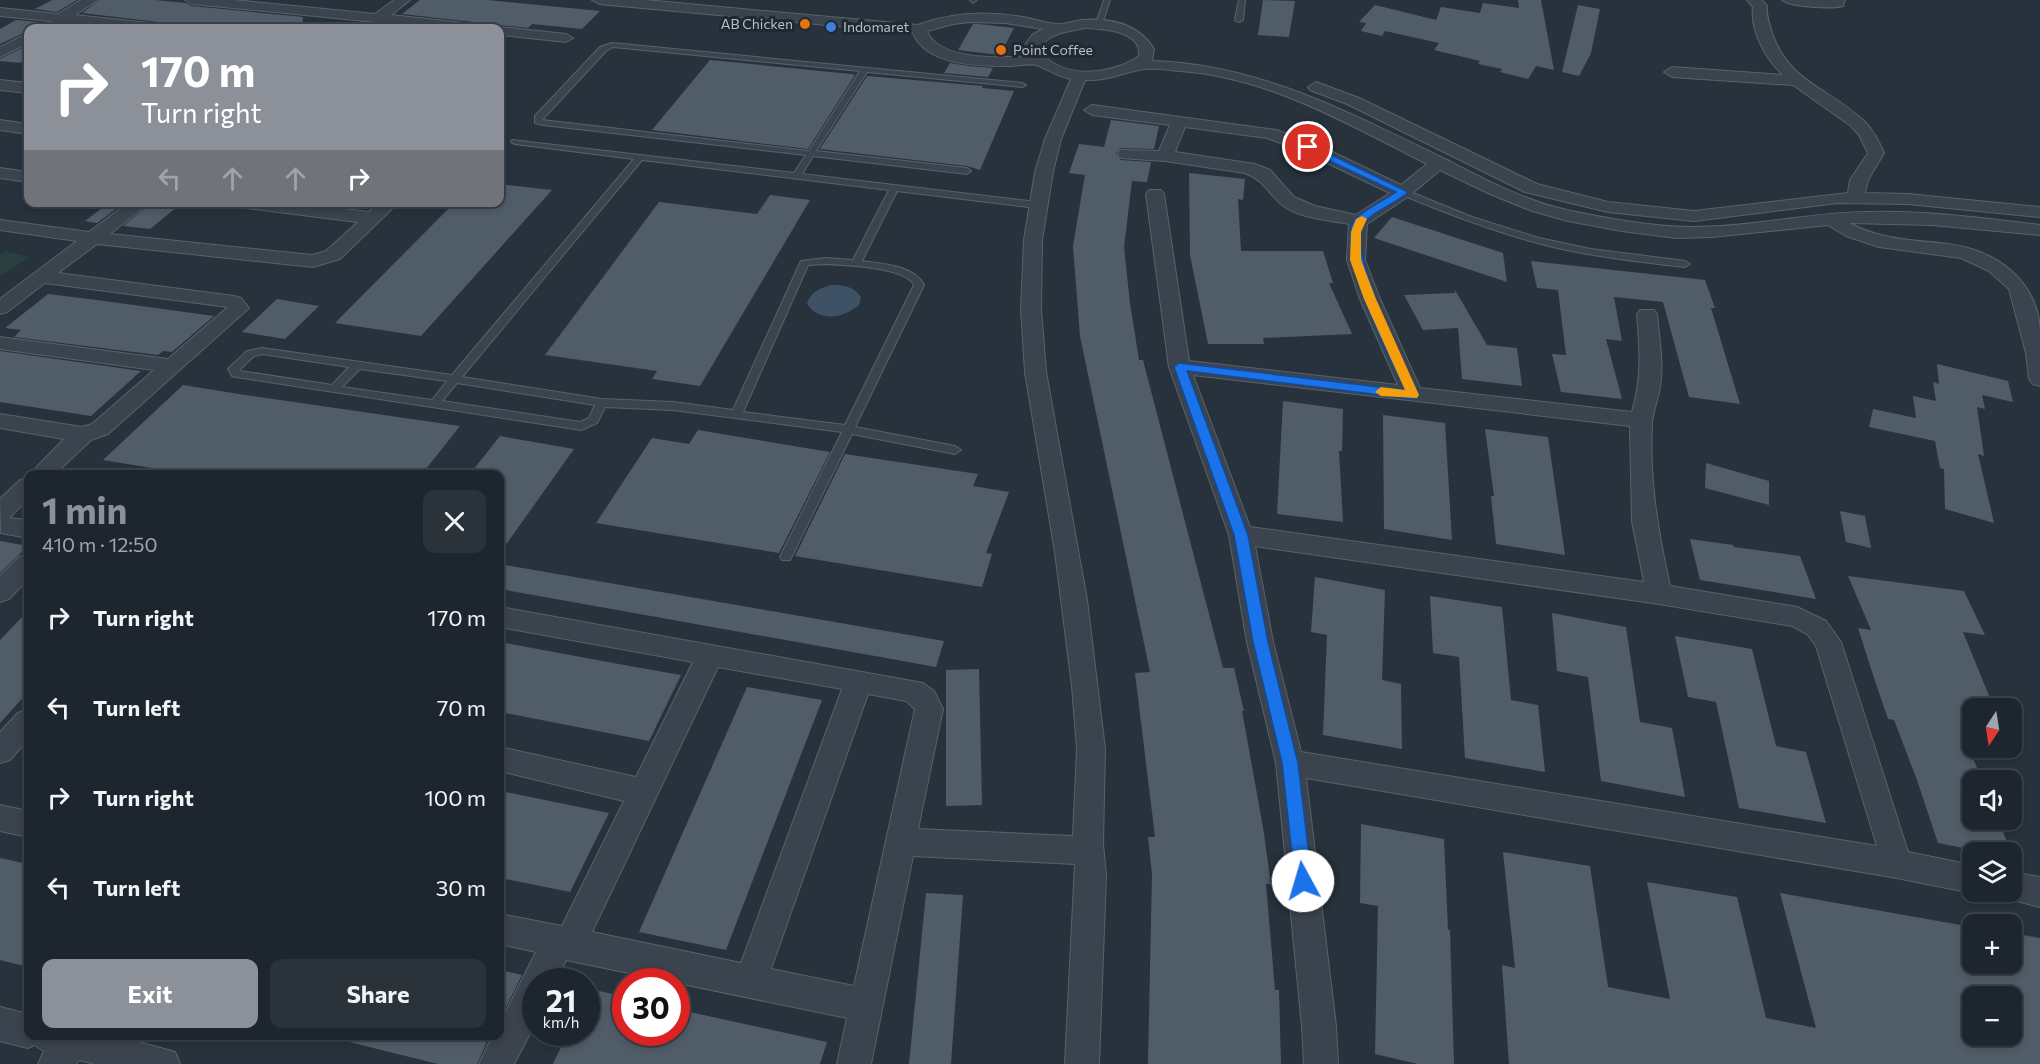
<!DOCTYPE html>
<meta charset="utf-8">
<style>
:root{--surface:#1d262e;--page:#2a323a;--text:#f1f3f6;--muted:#a0a5aa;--line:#3b434a;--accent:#8c9099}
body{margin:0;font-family:Commissioner,sans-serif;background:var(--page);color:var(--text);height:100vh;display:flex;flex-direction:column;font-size:22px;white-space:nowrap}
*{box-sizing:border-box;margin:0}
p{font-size:20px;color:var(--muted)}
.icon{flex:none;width:33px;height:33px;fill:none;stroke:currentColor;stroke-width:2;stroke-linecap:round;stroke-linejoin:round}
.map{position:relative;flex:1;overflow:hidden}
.panel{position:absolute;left:24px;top:470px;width:480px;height:570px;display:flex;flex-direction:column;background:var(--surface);border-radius:12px;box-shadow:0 3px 9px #0003,0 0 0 2px var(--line)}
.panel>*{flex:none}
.guide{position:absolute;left:24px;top:24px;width:480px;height:183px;border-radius:12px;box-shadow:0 3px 9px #0003,0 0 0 2px var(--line);background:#8c9099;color:#fff;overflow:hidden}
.needle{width:39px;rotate:192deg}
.controls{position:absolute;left:1962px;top:698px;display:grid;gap:12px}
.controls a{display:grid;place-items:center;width:60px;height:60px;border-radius:12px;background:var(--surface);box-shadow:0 3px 9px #0003,0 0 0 2px var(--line);font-size:30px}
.speed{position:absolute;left:522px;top:968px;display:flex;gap:12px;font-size:30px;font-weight:700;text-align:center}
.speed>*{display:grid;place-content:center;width:78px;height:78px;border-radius:50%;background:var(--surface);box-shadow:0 3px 9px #0003,0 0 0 2px var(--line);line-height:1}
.speed small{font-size:15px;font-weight:400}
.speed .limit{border:9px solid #d22;background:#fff;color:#111}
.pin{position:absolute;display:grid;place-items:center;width:51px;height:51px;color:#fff;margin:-26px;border:3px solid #fff;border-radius:50%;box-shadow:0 2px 6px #0007}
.me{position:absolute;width:66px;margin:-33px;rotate:354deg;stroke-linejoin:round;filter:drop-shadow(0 0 4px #0008)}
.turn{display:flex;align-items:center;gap:21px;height:126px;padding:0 18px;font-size:27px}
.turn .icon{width:78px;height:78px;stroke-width:2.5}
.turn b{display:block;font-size:42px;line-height:51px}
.lanes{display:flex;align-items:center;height:57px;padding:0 18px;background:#0003;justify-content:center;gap:30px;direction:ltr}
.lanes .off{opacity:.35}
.round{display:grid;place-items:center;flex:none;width:63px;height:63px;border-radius:12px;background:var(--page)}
.overview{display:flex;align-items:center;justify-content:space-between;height:102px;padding:0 18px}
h1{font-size:36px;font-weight:700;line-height:45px;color:var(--accent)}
.primary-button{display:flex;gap:12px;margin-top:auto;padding:12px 18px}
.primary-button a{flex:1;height:69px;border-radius:12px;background:var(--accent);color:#fff;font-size:24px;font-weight:700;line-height:69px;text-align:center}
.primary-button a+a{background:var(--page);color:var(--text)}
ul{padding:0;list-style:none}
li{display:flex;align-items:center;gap:18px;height:90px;padding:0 18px}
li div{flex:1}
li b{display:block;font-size:22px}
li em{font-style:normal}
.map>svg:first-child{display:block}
</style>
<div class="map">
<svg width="2040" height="1064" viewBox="0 0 2040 1064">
<rect width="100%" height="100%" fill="#27323d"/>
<!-- green -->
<path fill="#2a3f3f" d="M6,251l24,6 -30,19v-21z"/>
<!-- water -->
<path fill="#3e5165" d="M831,285c13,0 22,1 30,12l-2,8c-16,13 -39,18 -52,-1 4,-13 12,-15 24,-19z"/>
<!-- building -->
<path fill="#505d68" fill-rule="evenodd" d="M52,0h25l-20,12 -22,-3z
M100,0h55l31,3 6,3 111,11 -1,11h-135l-9,-6 -76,-9z
M420,0h68l112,11 -18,18 -50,-5 -4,4 -28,-3 -8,3h-9l-9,-6 -72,-8z
M1263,0l32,1 -6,36 -31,-2z
M1518,0h23l13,70 -18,-4 -8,13 -28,-7 2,-3 -24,-5 2,-3 -46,-11 5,-7 -54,-12 -3,5 -21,-5 5,-8 -7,-1 16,-17 61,15 5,-13 39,6 3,-10 36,5z
M1578,5l22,4 -9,44 -12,23 -17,-4z
M16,20l34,3 7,3 43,2h-72v3l-28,13v-15z
M973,24h5l36,4 -14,27 -42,-5z
M28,45v13l-8,5 -20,-2v-2z
M710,60l141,14 4,1 -47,74 -156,-19z
M950,63l19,3 24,2 -5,9 -44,-4z
M867,76l116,10 -1,2 32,3 -34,79 -13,-4 -147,-17z
M1111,120l48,6 -5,23 -34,-1 -4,5 4,7 31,2 -4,20 -15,-1 -8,66 6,56 9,57h4l80,308h11l10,43h-2l21,116 8,57h-5l9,106h4l2,74h-133l4,-190 -4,-37h7l-20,-164 15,-1 -70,-336 -7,-90 12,-71 -16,-2 10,-29 25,3z
M1189,173l56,6 -2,21 -5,-1 3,52h82l10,32h-4l23,51 -89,4 1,6h-56l-18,-89z
M500,184l52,6 -131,146 -86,-13 120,-121h45z
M770,195l40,5 -110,186 -48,-7 5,-8 -112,-16 114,-153 98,12z
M110,202h15l-28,21 -12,-2z
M152,202h31l-33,27 -27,-3z
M1392,217l111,36 4,29 -133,-44z
M1531,261l174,19 10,28h-4l29,96 -51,-7 -26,-95 -49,-5 8,44 -16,-2 16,60 -61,-7 -9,-38 14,1 -8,-65 -21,-2z
M1455,290l32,55 30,3 5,38 -60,-7 -4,-51 -35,2 -19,-35 51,-2z
M48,294l49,6 117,16 -42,36 -9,-1 -5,4 -144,-18 7,-7 -16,-2z
M277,299l42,7 -34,33 -43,-7z
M0,351l141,20 -50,45 -91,-14z
M1937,364l71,17 5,21 -31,-7 3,14 -8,-2 7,49 -6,-2 16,69 -49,-14 -1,-40 -4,-1 -5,-27 -66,-14 4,-18 43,9 -3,-22 23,5 -3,-19 6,2z
M183,385l62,10 215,31 -38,48h-233l-86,-14z
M1283,401l60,8 -1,42h-3l4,71 -66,-8z
M1383,415l62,8 7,117 -68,-11z
M1485,429l63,8 17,118 -69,-11 -5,-48h3z
M698,430l132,22 -51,101 -183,-30 56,-85 37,6z
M500,436l74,13 -74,104v-79h-30z
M845,454l133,20 -5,12 36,6 -23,61 6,1 -10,33 -187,-31z
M1706,463l63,18v24l-64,-17z
M1840,511l25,5 6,32 -25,-6z
M1690,539l43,6 1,2 66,9 16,43 -116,-19z
M0,541l28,5 -28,27z
M500,564l277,48 167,29 -8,26 -436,-78z
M1848,576l116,15 21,44 -22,-3 31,76h-22v48l10,24h-10v39h26l13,33h-27l-46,-9 -21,-63 -23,-60 -6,-1 -13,-38 -17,-53 13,2z
M1315,577l70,13 -3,90 19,4 1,65 -79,-14 4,-100 -16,-3z
M1430,596l72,11 9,93 27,5 7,67 -80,-14 -6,-101 -26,-4z
M28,611v81l-28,31v-83z
M1552,613l74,14 14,95 32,6 13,69 -84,-16 -13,-104 -31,-6z
M1675,636l77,13 24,97 30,6 20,71 -87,-15 -23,-106 -28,-5z
M500,642l135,25 46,8 -32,66 -149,-29z
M979,669l3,136 -36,1v-136z
M747,687l75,13 -96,250 -87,-18z
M500,791l109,22 -39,79 -70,-14z
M1361,824l83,15 4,91h2l4,134h-36l-43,-10 3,-148 -18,-3z
M1503,852l87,14 18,121 62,12 -23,-117 90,15 29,121 50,10 -36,-135 192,34v36h40v-30l28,5v126h-531l-7,-99 13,3zM1972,996h40v39h-40z
M0,858l28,6v103l-28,-7z
M926,893l37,2 -12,169h-42z
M500,970l22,5 -22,44z
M586,988l40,9v35h50v-23l151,33 -7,22h-267l15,-32h18z
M350,1035h140l-13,29h-39l-89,-22z"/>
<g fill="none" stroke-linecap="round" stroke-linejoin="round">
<!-- lane casing -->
<g stroke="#59626b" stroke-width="2">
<path id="lane" d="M970,0h7l-4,3z
M1104,0h6l-8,24 -7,2z
M1239,0h6l-2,20 -4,2 -4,-2z
M612,43l410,40 4,2 -4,2 -155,-15 -51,79 151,17 4,3 -4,3 -154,-18 -11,18 235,28 4,3 -4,3 -140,-17 -35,70c20,3 52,4 62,24l-69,142 100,19 6,4 -6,4 -103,-20 -62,126h-8l-2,-3 62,-125 -169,-22 -68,-3 -8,16 -16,7 -345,-53 -4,-1 -4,-7 19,-18 15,-3 190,27 182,-216 -119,-15 -4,-2 1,-2 282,33 12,-18 -263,-30 -8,-2v-7l65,-69zM613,47l247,24 -51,80 -267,-31 64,-69zM642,160l247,30 -36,70 -28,-2 -24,3 -68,149 -60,-8 -71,-3 -140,-22zM825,264c20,1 80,3 89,21l-69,140 -102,-13 65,-147zM262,354l87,13 -17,18 -92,-14 -1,-1 15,-14zM360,369l87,12 -15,19 -90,-13zM457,383l138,22 -6,13 -9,4 -138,-21z
M1403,189l69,28 67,21 52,11 94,12 5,3 -5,3c-44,-5 -89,-10 -132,-20 -53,-13 -103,-32 -153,-53l-1,-2z"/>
</g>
<!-- street casing -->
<g stroke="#59626b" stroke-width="2">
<path id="street" d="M81,0h17l-23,15 83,9 7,4h-45l-57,-5 -6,1 -6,-3 -51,-5v-8l58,6z
M185,0h49l141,14 19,-14h16l-19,15 83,9 7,4h-45l-244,-24z
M592,0h53l273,25c34,-13 69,-14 105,-8 11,2 24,7 36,7 7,0 15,-3 23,-4 28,-2 57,4 72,29l-2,12c108,3 200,53 295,99 39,20 80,42 124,51 40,8 82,16 123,16 57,0 114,-14 171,-15 58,-2 117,6 175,13v10l-108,-10 -83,-2c32,17 64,17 99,21 48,6 89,36 92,86 0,19 0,38 0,56l-7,-2 -4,-5 -3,-26 -17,-64 -20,-18 -28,-13 -82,-11 -33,-11 -18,-11 -116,12 -36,1 -54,-7 -54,-10 -36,-10 -42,-17 -50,-24 -31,26 -42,28 -2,36 15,39 40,89 212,24c10,-34 8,-64 5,-98l3,-4h14l3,4c2,24 7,49 3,73 -2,12 -7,24 -8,36 -3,56 6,109 18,163l127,21 29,14 15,21 67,210 64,13v26h6l-6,2 -75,-15 -591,-100 30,248 2,38h-34l-2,-38 -26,-263 -29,-121 -18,-107 -60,-168 -23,-173 3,-4h12l3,4 25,167 209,24 -38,-86 -13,-39 2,-36c-21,-4 -52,-6 -68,-20 -14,-12 -17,-24 -36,-31l-80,-12 -45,-3 -2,-4 2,-4 39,1 11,-26 -78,-10 -8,-5 8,-5 184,25 38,13 87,42 26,-21c-77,-39 -158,-87 -247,-93 -12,-1 -29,-4 -41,-1 -20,4 -33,11 -54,10l-24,59 -8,33 -11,68 -1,69 5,63 41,228 18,149 -2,95 3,31 -7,189h-34l10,-200 -162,-8 -42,208h-34l10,-46 -281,-58 -10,21h-20v41l-22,42h-35l14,-29h7v-12l36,-71 -36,-8v-30l62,12 62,-125 -124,-30v-24l136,30 57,-115 -193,-35v-20l423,76 11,8 9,18 -25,120 155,7 4,-87 -5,-63 -17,-134 -30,-180 -4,-63 3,-69 11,-68 10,-33 26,-60c-16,-3 -22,-10 -35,-14 -7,-2 -19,1 -27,1 -30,0 -83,0 -96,-33l-314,-29zM970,22l36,1 37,6 -11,6 -7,10 4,11c-27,2 -90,5 -102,-25l26,-7zM1084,28c18,1 58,2 55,28 -27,19 -76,24 -98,-4l-1,-7 11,-8 10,-4zM1185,127l82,11 35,13 88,42 -34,22 -41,-9 -21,-9 -24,-27 -15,-6 -80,-12zM1193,375l437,51 2,95 12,61 -394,-55zM1255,546l404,58 133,22 16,9 8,11 61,200 -576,-94 -28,-110zM718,667l124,22 -101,274 -149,-31zM868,694l38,7 9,8 -61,277 -83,-17z
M1747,0h15l5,6c-1,10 2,17 5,27 18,52 59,55 93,89 9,9 14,20 19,31l-16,27 -3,13 43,1 132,13v10l-132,-13 -71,-1 -143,18 -86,-9 -83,-20 -178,-88 -37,-14 -2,-3 8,-5 43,16 178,86 71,18 86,9 154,-18 2,-13 18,-27 -9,-18 -8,-9 -58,-41 -121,-8 -8,-5 8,-5 111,8c-17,-16 -33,-44 -30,-68z
M1782,0h63l-2,6c-11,3 -53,1 -61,-6z
M500,27l66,7 7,4 -7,4 -66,-7v-7h-6z
M28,33v10l-28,14v-10z
M0,80l28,3v10l-28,-3z
M0,120l28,4v10l-28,-4z
M0,168l28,4v10l-28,-4z
M129,202h21l-40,32 202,21 14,-4 32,-29 -121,-15 -9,-5h59l82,10 10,-10h20l-59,57 -27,8 -216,-23 -39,29 176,23 7,2 8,10 -141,126 -17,6 -36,34h-25l34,-35 -64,-11v-14l82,13 10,-3 62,-54 -154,-21v-12l168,22 60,-52 -183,-24 -38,29 -7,2v-15l77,-58 -77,-11v-10l89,12z
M28,478v21l-19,19 19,2v18l-27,-5 -1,-34 20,-19z
M28,555v24l-19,20 -9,3v-26l19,-19z
M28,709v30l-18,21 -10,3v-31l18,-19z
M0,805l28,6v26l-28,-6z
M2012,872l28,5v30l-39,-10 -3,-6h14z
M0,1007l28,7v21h86l61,17 5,12h-85l-16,-4 -3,4h-38l6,-13 -10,-6 -6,3 -28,-7z"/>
</g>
<!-- lane -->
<use href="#lane" fill="#3b444e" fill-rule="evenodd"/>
<!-- street -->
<use href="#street" fill="#3b444e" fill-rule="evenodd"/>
</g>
<!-- route -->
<path fill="#1a73e8" stroke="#114b97" stroke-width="1.5" d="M1304,145h7l97,47c-10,11 -38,20 -44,32 -18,29 41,140 55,171l-6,4 -226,-28 61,164 20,107 30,121 14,118 -2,6 -7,3 -6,-3 -2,-6 -13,-118 -29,-121 -19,-107 -60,-168 5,-4 226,27c-15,-34 -70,-136 -51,-169 5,-9 33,-22 42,-29l-92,-43z"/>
<!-- slow -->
<path fill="#f59e0b" d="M1362,216l5,3 -6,13v28l15,39 43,96 -2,3 -36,-2 -6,-4 6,-5 24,3 -41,-91 -14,-39 1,-28 5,-13z"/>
<!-- markers -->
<g fill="#e8710a" stroke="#202933" stroke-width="2">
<circle cx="805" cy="24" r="6"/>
<circle cx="1001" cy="50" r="6"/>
</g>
<circle fill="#3f7fe0" stroke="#202933" stroke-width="2" cx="831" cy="27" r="6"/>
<g text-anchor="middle" stroke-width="6" stroke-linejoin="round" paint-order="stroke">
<!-- far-poi labels -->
<g font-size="14" fill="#b7bfc8" stroke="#202933" text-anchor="start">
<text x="793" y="29" text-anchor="end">AB Chicken</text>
<text x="843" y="32">Indomaret</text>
<text x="1013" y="55">Point Coffee</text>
</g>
</g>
</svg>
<div class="controls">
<a><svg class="needle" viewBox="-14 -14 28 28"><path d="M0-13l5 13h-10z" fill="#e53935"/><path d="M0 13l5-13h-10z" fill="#a0a5aa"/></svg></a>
<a><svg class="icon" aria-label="sound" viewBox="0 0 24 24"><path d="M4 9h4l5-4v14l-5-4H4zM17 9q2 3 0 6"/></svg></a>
<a><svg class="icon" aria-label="layers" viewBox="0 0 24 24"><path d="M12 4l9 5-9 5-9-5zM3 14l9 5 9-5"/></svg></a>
<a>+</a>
<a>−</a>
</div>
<div class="speed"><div>21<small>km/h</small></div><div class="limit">30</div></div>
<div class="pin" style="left:1308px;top:147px;background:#d93025"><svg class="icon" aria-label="arrive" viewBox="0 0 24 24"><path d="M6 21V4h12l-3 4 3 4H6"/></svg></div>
<svg class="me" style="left:1303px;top:881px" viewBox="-20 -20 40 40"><circle r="19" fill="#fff"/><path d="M0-13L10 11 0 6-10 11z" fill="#1a73e8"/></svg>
<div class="guide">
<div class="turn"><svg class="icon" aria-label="right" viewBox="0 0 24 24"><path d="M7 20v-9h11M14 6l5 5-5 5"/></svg><div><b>170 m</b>Turn right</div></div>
<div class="lanes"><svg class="icon off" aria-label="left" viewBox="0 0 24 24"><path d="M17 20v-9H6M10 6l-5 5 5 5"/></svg><svg class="icon off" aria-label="ahead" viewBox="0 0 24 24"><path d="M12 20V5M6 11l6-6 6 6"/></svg><svg class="icon off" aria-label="ahead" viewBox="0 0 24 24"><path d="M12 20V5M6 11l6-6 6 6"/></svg><svg class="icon" aria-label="right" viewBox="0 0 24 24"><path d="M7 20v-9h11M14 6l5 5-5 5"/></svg></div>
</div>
<section class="panel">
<div class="overview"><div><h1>1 min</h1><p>410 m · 12:50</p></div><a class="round"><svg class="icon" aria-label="close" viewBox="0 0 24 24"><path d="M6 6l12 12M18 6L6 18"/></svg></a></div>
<ul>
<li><svg class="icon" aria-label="right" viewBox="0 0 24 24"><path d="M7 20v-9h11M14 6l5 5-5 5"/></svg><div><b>Turn right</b></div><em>170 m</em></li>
<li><svg class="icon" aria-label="left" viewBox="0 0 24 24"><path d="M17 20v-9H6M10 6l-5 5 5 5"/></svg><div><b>Turn left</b></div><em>70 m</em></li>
<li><svg class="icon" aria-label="right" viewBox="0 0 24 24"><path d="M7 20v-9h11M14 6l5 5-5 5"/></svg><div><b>Turn right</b></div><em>100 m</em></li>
<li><svg class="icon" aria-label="left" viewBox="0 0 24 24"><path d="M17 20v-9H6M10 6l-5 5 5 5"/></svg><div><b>Turn left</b></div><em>30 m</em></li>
</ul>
<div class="primary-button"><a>Exit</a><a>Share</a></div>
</section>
</div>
